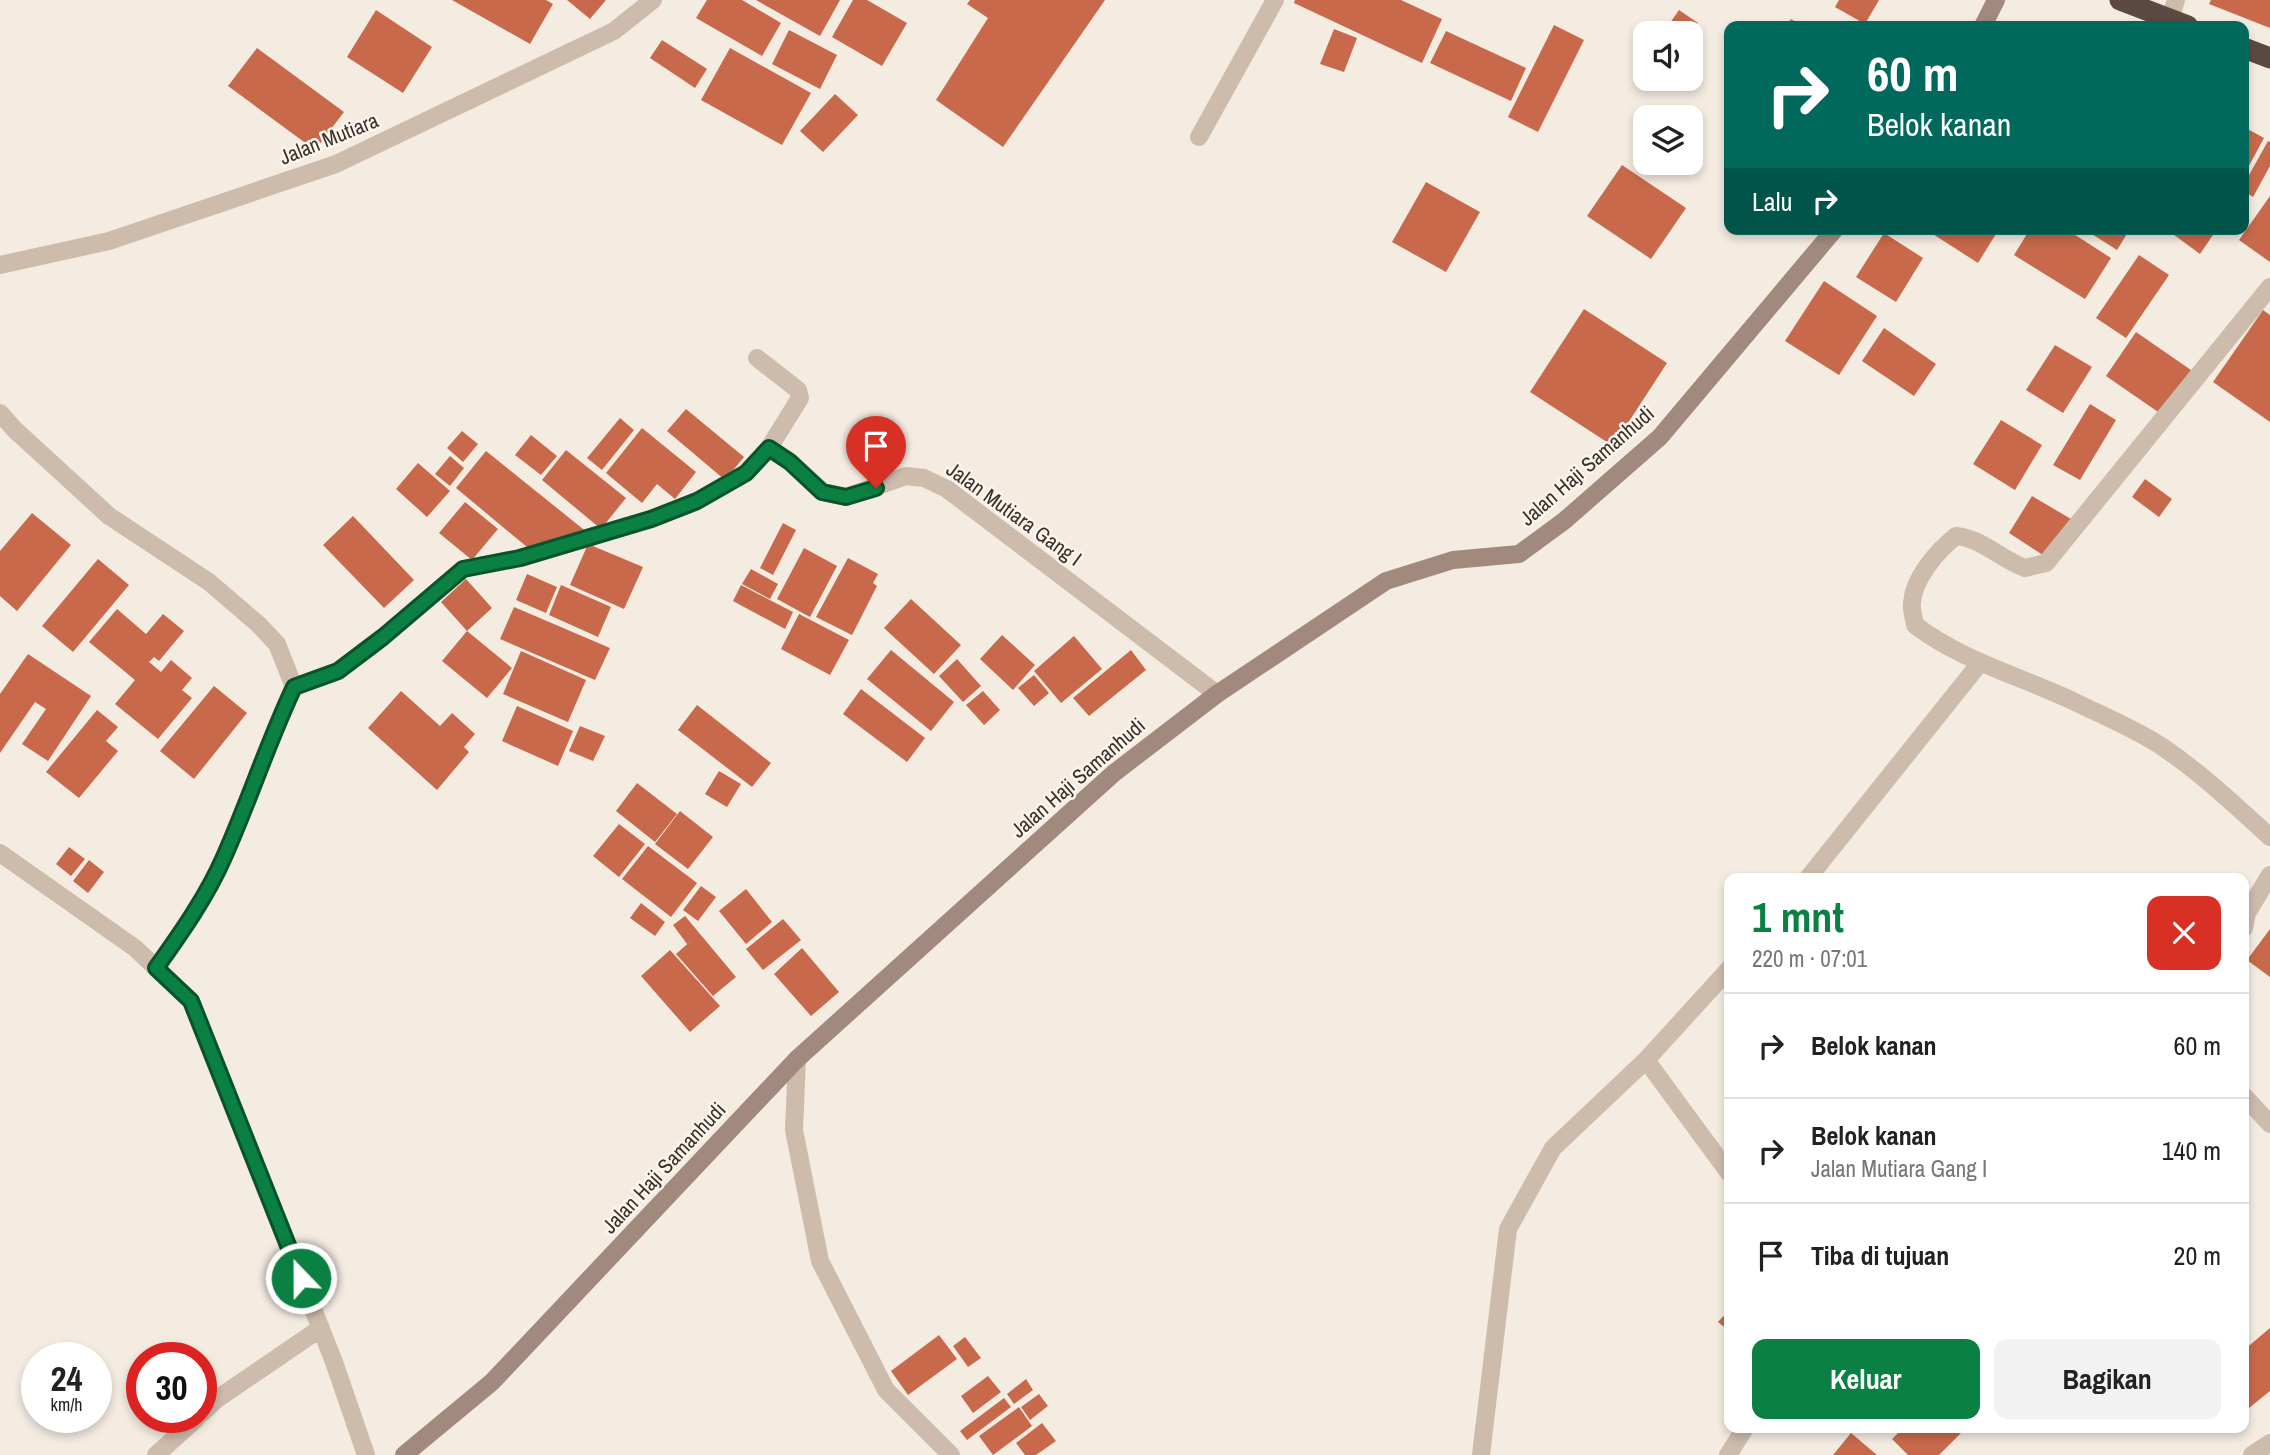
<!DOCTYPE html>
<html lang="id">
<meta charset="utf-8">
<style>
:root{--surface:#fff;--page:#f2f2f2;--text:#222;--muted:#767676;--line:#e0e0e0;--accent:#0b8043}
body{margin:0;font-family:"Archivo Narrow",sans-serif;background:var(--page);color:var(--text);height:100vh;display:flex;flex-direction:column;font-size:26px;white-space:nowrap}
*{box-sizing:border-box;margin:0}
p{font-size:23px;color:var(--muted)}
.icon{flex:none;width:38px;height:38px;fill:none;stroke:currentColor;stroke-width:2;stroke-linecap:round;stroke-linejoin:round}
.map{position:relative;flex:1;overflow:hidden}
.details{position:absolute;left:1724px;top:873px;width:525px;height:560px;display:flex;flex-direction:column;background:var(--surface);border-radius:14px;box-shadow:0 4px 10px #0003}
.details>*{flex:none}
.hud{position:absolute;left:1724px;top:21px;width:525px;height:214px;border-radius:14px;box-shadow:0 4px 10px #0003;background:#00695c;color:#fff;overflow:hidden}
.tools{position:absolute;left:1633px;top:21px;display:grid;gap:14px}
.tools a{display:grid;place-items:center;width:70px;height:70px;border-radius:14px;background:var(--surface);box-shadow:0 4px 10px #0003;font-size:35px}
.speed{position:absolute;left:21px;top:1342px;display:flex;gap:14px;font-size:35px;font-weight:700;text-align:center}
.speed>*{display:grid;place-content:center;width:91px;height:91px;border-radius:50%;background:var(--surface);box-shadow:0 4px 10px #0003;line-height:1}
.speed small{font-size:18px;font-weight:400}
.speed .limit{border:10px solid #d22;background:#fff;color:#111}
.pin{position:absolute;display:grid;place-items:center;width:60px;height:60px;color:#fff;margin:-72px -30px;border-radius:50% 50% 50% 0;rotate:-45deg;box-shadow:0 0 7px #0007}
.pin .icon{rotate:45deg}
.me{position:absolute;width:77px;margin:-38px;rotate:338deg;stroke-linejoin:round;filter:drop-shadow(0 0 5px #0008)}
.turn{display:flex;align-items:center;gap:24px;height:147px;padding:0 28px;font-size:32px}
.turn .icon{width:91px;height:91px;stroke-width:2.5}
.turn b{display:block;font-size:49px;line-height:60px}
.then{display:flex;align-items:center;height:66px;padding:0 28px;background:#0003;gap:14px;font-size:26px}
.round{display:grid;place-items:center;flex:none;width:74px;height:74px;border-radius:14px;background:var(--page)}
.head{display:flex;align-items:center;justify-content:space-between;height:119px;padding:0 28px}
h1{font-size:42px;font-weight:800;line-height:52px;color:var(--accent)}
.button{display:flex;gap:14px;margin-top:auto;padding:14px 28px}
.button a{flex:1;height:80px;border-radius:14px;background:var(--accent);color:#fff;font-size:28px;font-weight:800;line-height:80px;text-align:center}
.button a+a{background:var(--page);color:var(--text)}
ul{padding:0;list-style:none}
li{display:flex;align-items:center;gap:21px;height:105px;padding:0 28px;border-top:2px solid var(--line)}
li div{flex:1}
li b{display:block;font-size:26px}
li em{font-style:normal}
.map>svg:first-child{display:block}
</style>
<div class="map">
<svg width="2270" height="1455" viewBox="0 0 2270 1455">
<rect width="100%" height="100%" fill="#f4ebe1"/>
<!-- building -->
<path fill="#c8694b" d="M452,0h94l7,4 -23,40z
M567,0h39l-16,19z
M707,0h35l39,23 -19,33 -66,-38z
M756,0h84l-20,36z
M853,0h14l40,23 -25,43 -50,-29z
M970,0h135l-102,147 -67,-47 52,-82 -21,-14z
M1295,0h106l41,19 -20,44 -128,-60z
M1839,0h40l-14,24 -30,-17z
M2211,0h59v28l-61,-24z
M376,10l56,37 -29,46 -56,-36z
M1679,10l19,13 -7,10h-28z
M1791,19l11,7h-16z
M1554,25l30,15 -46,92 -30,-15z
M1334,29l23,9 -13,34 -24,-8z
M789,30l48,25 -17,34 -48,-25z
M1446,31l80,37 -15,33 -81,-38z
M662,40l45,29 -12,19 -45,-30z
M257,48l87,64 -29,38 -87,-64z
M730,48l81,45 -29,52 -81,-45z
M1645,61v18h15l-7,11 -20,-12z
M835,94l23,21 -35,37 -23,-21z
M2244,127l20,11 -20,37z
M2268,141l2,1v24l-17,31 -9,-6v-7z
M1622,165l64,43 -35,51 -64,-43z
M1426,182l54,30 -34,60 -54,-30z
M2270,196v66l-31,-22z
M1925,229h74l-21,34z
M2030,229h36l45,29 -26,41 -71,-44z
M2084,229h46l-13,21z
M2166,229h51l-17,25z
M1884,233l39,25 -27,44 -40,-25z
M2139,255l30,20 -43,63 -30,-20z
M1824,281l53,35 -38,59 -54,-34z
M1584,309l83,54 -54,83 -83,-54z
M2263,310l7,5v107l-57,-40z
M1884,328l52,36 -22,32 -52,-35z
M2136,332l55,38 -30,44 -55,-38z
M2055,345l37,22 -29,46 -37,-23z
M2090,404l26,16 -36,60 -27,-15z
M686,409l58,48 -19,23 -58,-49z
M620,418l14,12 -32,40 -15,-12z
M2001,420l41,25 -27,45 -42,-26z
M642,428l54,44 -21,27 -18,-15 -15,19 -36,-30z
M462,431l16,13 -15,18 -16,-14z
M531,435l26,21 -16,19 -26,-20z
M566,450l60,48 -25,31 -59,-49z
M486,451l102,82 -55,19 -77,-64z
M450,456l14,12 -14,18 -15,-12z
M418,463l32,28 -23,26 -31,-28z
M2145,479l27,20 -13,18 -27,-20z
M2032,496l39,23 -25,38 -37,-24z
M465,502l33,27 -26,31 -33,-27z
M32,513l39,32 -54,66 -17,-15v-45z
M353,516l61,64 -30,28 -61,-63z
M783,523l13,7 -23,45 -13,-7z
M588,544l55,23 -19,42 -54,-24z
M804,548l33,18 -27,51 -33,-18z
M848,558l30,16 -5,9 4,3 -25,49 -36,-18z
M98,559l31,26 -56,67 -31,-26z
M751,569l27,15 -8,15 -28,-15z
M527,574l30,13 -11,26 -30,-13z
M466,579l26,29 -25,23 45,37 -25,30 -45,-37 25,-30 -26,-29z
M561,585l50,22 -13,30 -49,-22z
M741,585l52,27 -8,17 -52,-28z
M911,599l50,46 -27,29 -50,-46z
M514,607l96,41 -15,32 -95,-41z
M117,609l29,25 17,-20 21,17 -25,30 -5,-4 -5,5 12,10 10,-12 21,18 -10,12 10,8 -34,41 -43,-35 20,-24 -46,-38z
M799,614l50,26 -19,35 -49,-26z
M1002,635l33,30 -22,25 -33,-31z
M1074,636l28,33 -41,34 -27,-32z
M891,650l63,52 -23,29 -64,-52z
M1131,650l15,20 -57,46 -16,-18z
M521,651l65,29 -18,42 -65,-28z
M28,654l63,42 -43,65 -26,-17 24,-35 -11,-7 -35,51v-59z
M957,659l24,27 -18,16 -24,-26z
M1034,675l15,18 -15,13 -16,-18z
M214,686l33,27 -53,66 -34,-28z
M861,689l64,49 -18,24 -64,-48z
M401,691l39,35 12,-13 23,21 -11,13 5,5 -32,38 -69,-62z
M983,691l17,19 -16,15 -18,-20z
M697,705l74,58 -19,24 -74,-57z
M517,706l56,25 -15,35 -56,-25z
M97,710l21,17 -12,14 12,10 -39,47 -33,-26z
M580,726l25,10 -12,25 -24,-10z
M719,771l22,13 -14,23 -22,-13z
M637,783l40,31 -22,28 -39,-31z
M680,811l33,26 -25,32 -33,-25z
M619,824l26,20 -26,33 -26,-21z
M648,846l49,37 -26,34 -49,-38z
M69,847l16,12 -14,17 -15,-12z
M89,860l15,12 -16,21 -15,-12z
M701,886l15,11 -18,24 -15,-11z
M746,889l26,33 -26,22 -27,-33z
M641,903l24,19 -10,14 -25,-18z
M685,916l51,61 -23,19 -37,-42 17,-15 -6,5 -14,-19z
M783,919l18,21 -38,30 -17,-21z
M2270,929v48l-23,-17z
M802,948l37,44 -28,24 -37,-42z
M670,950l50,56 -30,26 -49,-56z
M1729,1310v21l-11,-9z
M2270,1328v63l-26,21v-62z
M939,1335l18,24 -49,36 -17,-24z
M965,1337l16,21 -13,9 -15,-21z
M988,1376l13,16 -28,21 -12,-17z
M1026,1379l7,11 -19,14 -7,-10z
M1039,1394l9,12 -18,14 -9,-13z
M1004,1398l7,9 -44,33 -7,-9z
M1019,1407l13,19 -39,29 -14,-19z
M1042,1423l14,18 -20,14h-11l-9,-12z
M1903,1428h63l-27,27h-31l-16,-16z
M1851,1433l26,22h-44z"/>
<g fill="none" stroke-linecap="round" stroke-linejoin="round">
<!-- lane -->
<path stroke="#cdbbac" stroke-width="18" d="M1199,137l76,-137"/>
<!-- street -->
<path stroke="#cdbbac" stroke-width="18" d="M2170,19l6,-19
M0,265l109,-24 227,-77 278,-133 39,-31
M2270,287l-224,276 -21,5c-23,-8 -44,-30 -69,-32 -19,15 -42,42 -44,66 -1,8 2,16 3,23 47,36 105,51 158,76 28,14 65,29 91,47 38,26 72,58 106,89
M0,413l14,16 95,87 100,66 49,42 19,20 17,43
M769,448l21,14 33,30 23,5 60,-21 18,2 23,11 270,205
M0,853l135,95 56,53 143,361 32,93
M1808,878l172,-215
M2244,928l3,-15 23,-38
M156,968c25,-35 51,-71 68,-111 25,-56 44,-115 70,-170l44,-16 45,-34 80,-68 58,-11 130,-39 46,-18 49,-28 23,-25 31,-50 -2,-8 -41,-32
M797,1059l-3,71 26,131 66,129 65,65
M1646,1060l83,113
M2244,1096l26,28
M201,1414l16,-15 104,-71
M156,1455l41,-37
M1481,1455l27,-226 45,-81 93,-88 83,-91
M1728,1455l17,-27
M2252,1455l18,-12"/>
<!-- secondary -->
<path stroke="#a18a7d" stroke-width="18" d="M1983,26l13,-26
M404,1455l88,-73 305,-323 317,-286 103,-79 169,-113 67,-21 66,-6 45,-33 96,-84 175,-208"/>
<!-- highway -->
<path stroke="#5c4a42" stroke-width="21" d="M2120,0l68,26
M2244,48l26,10"/>
</g>
<g fill="none" stroke-linecap="round" stroke-linejoin="round">
<!-- route casing -->
<g stroke="#07532c" stroke-width="18">
<path id="route" d="M301,1278l-110,-277 -35,-33c25,-35 51,-72 68,-111 25,-56 44,-115 70,-170l44,-16 45,-34 80,-68 57,-11 131,-39 46,-18 49,-28 23,-25 21,14 32,30 24,5 30,-9"/>
</g>
<!-- route -->
<use href="#route" stroke="#0b8043" stroke-width="12"/>
</g>
<g text-anchor="middle" stroke-width="5" stroke-linejoin="round" paint-order="stroke">
<!-- street labels -->
<g font-size="21" fill="#3b302b" stroke="#fbf5ee">
<text transform="translate(329 139) rotate(-22)" y="7">Jalan Mutiara</text>
<text transform="translate(1587 466) rotate(-41)" y="7">Jalan Haji Samanhudi</text>
<text transform="translate(1014 514) rotate(36)" y="7">Jalan Mutiara Gang I</text>
<text transform="translate(1078 778) rotate(-41)" y="7">Jalan Haji Samanhudi</text>
<text transform="translate(664 1168) rotate(-47)" y="7">Jalan Haji Samanhudi</text>
</g>
</g>
</svg>
<div class="tools">
<a><svg class="icon" aria-label="sound" viewBox="0 0 24 24"><path d="M4 9h4l5-4v14l-5-4H4zM17 9q2 3 0 6"/></svg></a>
<a><svg class="icon" aria-label="layers" viewBox="0 0 24 24"><path d="M12 4l9 5-9 5-9-5zM3 14l9 5 9-5"/></svg></a>
</div>
<div class="speed"><div>24<small>km/h</small></div><div class="limit">30</div></div>
<div class="pin" style="left:876px;top:488px;background:#d93025"><svg class="icon" aria-label="arrive" viewBox="0 0 24 24"><path d="M6 21V4h12l-3 4 3 4H6"/></svg></div>
<svg class="me" style="left:301px;top:1278px" viewBox="-20 -20 40 40"><circle r="17" fill="#0b8043" stroke="#fff" stroke-width="3"/><path d="M0-11L8 9 0 5-8 9z" fill="#fff"/></svg>
<div class="hud">
<div class="turn"><svg class="icon" aria-label="right" viewBox="0 0 24 24"><path d="M7 20v-9h11M14 6l5 5-5 5"/></svg><div><b>60 m</b>Belok kanan</div></div>
<div class="then">Lalu<svg class="icon" aria-label="right" viewBox="0 0 24 24"><path d="M7 20v-9h11M14 6l5 5-5 5"/></svg></div>
</div>
<section class="details">
<div class="head"><div><h1>1 mnt</h1><p>220 m · 07:01</p></div><a class="round" style="background:#d93025;color:#fff"><svg class="icon" aria-label="close" viewBox="0 0 24 24"><path d="M6 6l12 12M18 6L6 18"/></svg></a></div>
<ul>
<li><svg class="icon" aria-label="right" viewBox="0 0 24 24"><path d="M7 20v-9h11M14 6l5 5-5 5"/></svg><div><b>Belok kanan</b></div><em>60 m</em></li>
<li><svg class="icon" aria-label="right" viewBox="0 0 24 24"><path d="M7 20v-9h11M14 6l5 5-5 5"/></svg><div><b>Belok kanan</b><p>Jalan Mutiara Gang I</p></div><em>140 m</em></li>
<li><svg class="icon" aria-label="arrive" viewBox="0 0 24 24"><path d="M6 21V4h12l-3 4 3 4H6"/></svg><div><b>Tiba di tujuan</b></div><em>20 m</em></li>
</ul>
<div class="button"><a>Keluar</a><a>Bagikan</a></div>
</section>
</div>
